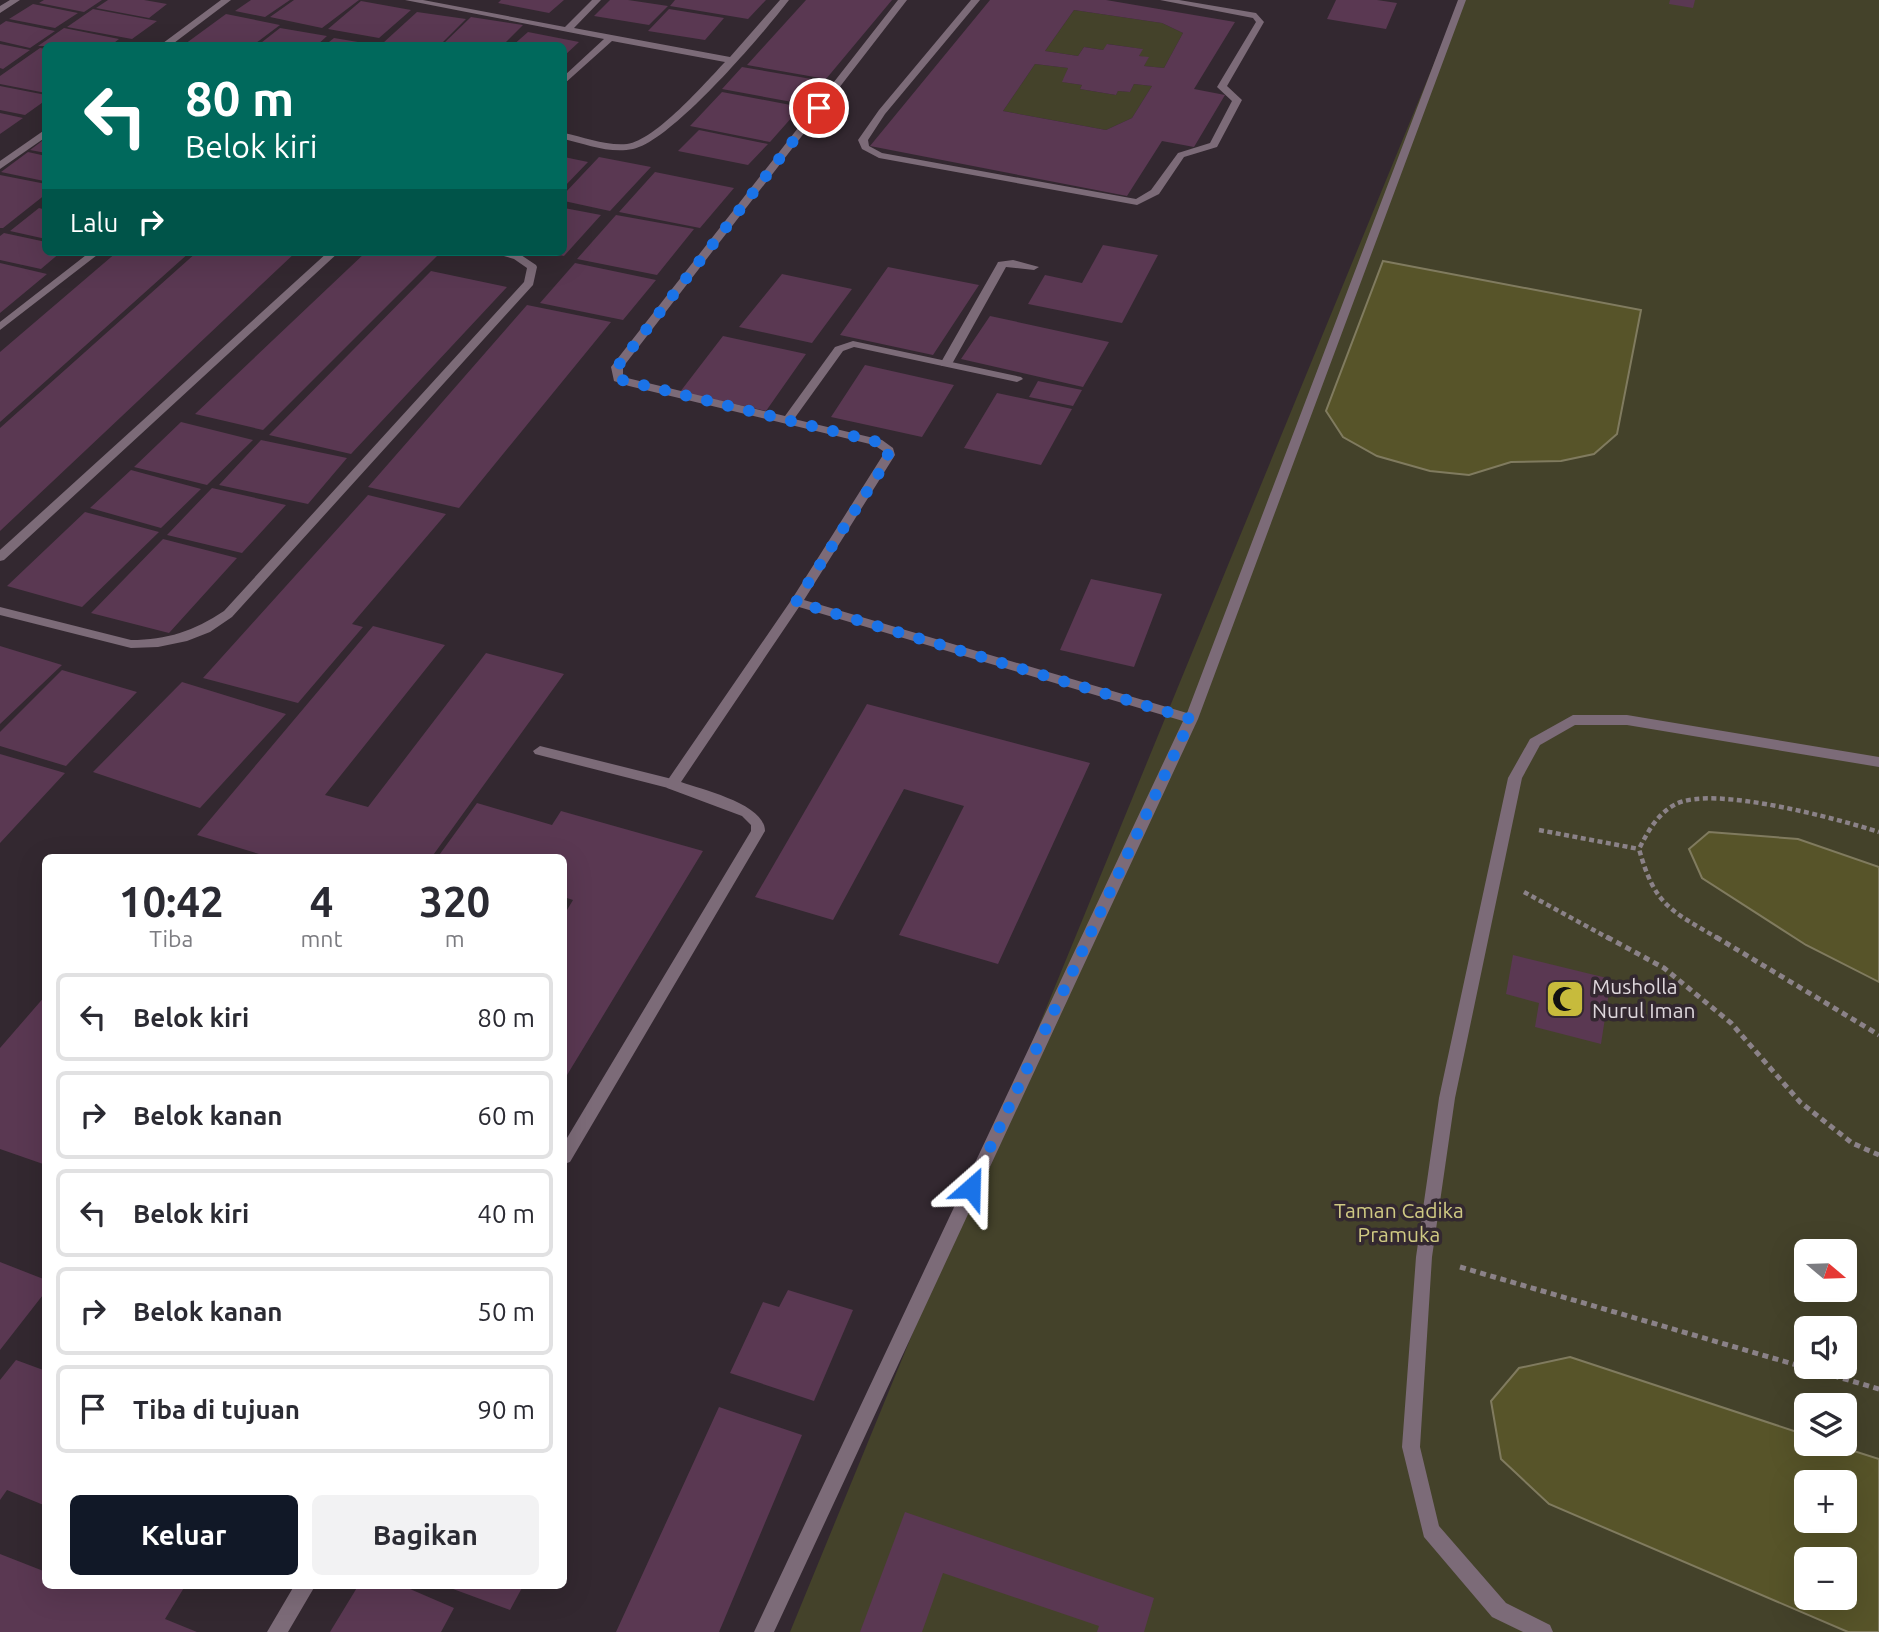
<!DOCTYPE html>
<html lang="id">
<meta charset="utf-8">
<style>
:root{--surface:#fff;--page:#f2f2f3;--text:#2b2b33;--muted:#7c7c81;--line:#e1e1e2;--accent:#111827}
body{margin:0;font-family:Ubuntu,sans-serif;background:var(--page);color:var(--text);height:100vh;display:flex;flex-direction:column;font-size:26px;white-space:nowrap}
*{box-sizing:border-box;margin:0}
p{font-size:23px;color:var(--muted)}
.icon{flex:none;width:38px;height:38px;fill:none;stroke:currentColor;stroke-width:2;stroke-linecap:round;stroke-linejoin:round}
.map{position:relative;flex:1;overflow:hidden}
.sheet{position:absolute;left:42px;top:854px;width:525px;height:735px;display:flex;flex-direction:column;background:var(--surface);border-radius:10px;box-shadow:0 7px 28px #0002}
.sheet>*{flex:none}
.guide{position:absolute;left:42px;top:42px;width:525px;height:214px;border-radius:10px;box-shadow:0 7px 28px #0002;background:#00695c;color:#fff;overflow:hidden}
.needle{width:46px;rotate:109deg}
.controls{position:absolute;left:1794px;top:1239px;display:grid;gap:14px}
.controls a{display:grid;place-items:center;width:63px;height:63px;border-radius:10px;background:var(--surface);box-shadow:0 7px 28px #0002;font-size:35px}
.pin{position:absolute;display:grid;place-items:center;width:60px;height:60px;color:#fff;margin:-30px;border:4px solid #fff;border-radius:50%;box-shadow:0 2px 7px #0007}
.me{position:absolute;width:77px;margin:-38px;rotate:25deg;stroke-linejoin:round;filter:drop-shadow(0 0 5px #0008)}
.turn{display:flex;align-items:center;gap:24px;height:147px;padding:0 28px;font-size:32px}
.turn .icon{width:91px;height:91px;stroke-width:2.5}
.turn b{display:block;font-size:49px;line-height:60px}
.then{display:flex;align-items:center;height:66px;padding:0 28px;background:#0003;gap:14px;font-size:26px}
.eta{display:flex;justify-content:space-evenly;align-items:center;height:119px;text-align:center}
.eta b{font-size:42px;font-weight:700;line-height:49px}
.action{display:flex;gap:14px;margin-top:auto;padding:14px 28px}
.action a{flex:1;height:80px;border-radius:10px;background:var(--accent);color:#fff;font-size:28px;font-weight:700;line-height:80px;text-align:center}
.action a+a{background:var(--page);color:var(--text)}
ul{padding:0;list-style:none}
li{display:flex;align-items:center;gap:21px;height:88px;margin:0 14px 10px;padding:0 14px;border:4px solid var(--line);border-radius:10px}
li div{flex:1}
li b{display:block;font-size:26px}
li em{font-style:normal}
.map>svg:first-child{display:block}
</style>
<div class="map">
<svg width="1879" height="1632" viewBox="0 0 1879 1632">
<rect width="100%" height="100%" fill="#332830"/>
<!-- green -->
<path fill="#44422a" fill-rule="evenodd" d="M1460,0h419v1632h-1089zM1806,1251h38v39h-38zM1806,1328h38v39h-38zM1806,1405h38v39h-38zM1806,1482h38v39h-38zM1806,1559h38v39h-38z
M1074,10l88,13 21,10 -19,35 -20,-2 4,-8 -9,-2 3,-7 -34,-5 -5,6 -19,-3 -6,9 -33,-5z
M1035,64l33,4 -5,14 19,3 -2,4 36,6 2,-4 12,1 4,-8 18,2 -20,32 -26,12 -103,-19z"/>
<!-- water -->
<path fill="#575429" stroke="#807b5f" stroke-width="2" fill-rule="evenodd" d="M1383,261l258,49 -24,124 -23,20 -33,7 -50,1 -42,13 -39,-4 -53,-15 -34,-19 -17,-26z
M1709,832l89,7 81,28v115l-73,-37 -104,-67 -13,-29z
M1570,1357l236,78v9h26l47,15v173h-31l-299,-128 -48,-45 -10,-58 28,-33zM1806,1482h38v39h-38zM1806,1559h38v39h-38z"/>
<!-- building -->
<path fill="#5a3852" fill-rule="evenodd" d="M44,0h58l-18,12 -45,-9z
M108,0h36l23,4 -18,14 -53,-10z
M251,0h39l-25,17 -30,-6z
M294,0h65l-37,28 -52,-11z
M501,0h63l-15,13 -51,-10z
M610,0h18l40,6 -19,19 -55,-9z
M675,0h91l-18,19 -78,-13z
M806,0h86l-66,79 -79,-14z
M990,0h116l129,22 -41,67 31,6 -31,52 -32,-6 -35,55 -257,-50zM1074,10l88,13 21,10 -19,35 -20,-2 5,-9 -10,-1 4,-7 -36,-5 -4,6 -19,-3 -6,9 -33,-5zM1035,64l33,4 -6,14 20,3 -2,4 36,6 2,-4 12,1 4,-8 18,2 -20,32 -26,12 -103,-19z
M1336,0h41l20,3 -11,26 -59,-10z
M1670,0h25l-2,8 -24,-4z
M361,1l50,9 -32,28 -51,-9z
M33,4l45,9 -23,15 -46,-9z
M93,9l64,12 -25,18 -65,-12z
M669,9l55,9 -19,22 -57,-9z
M417,12l49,7 -27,27 -56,-3z
M226,14l54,11 -28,21 -67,-2z
M471,17l52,8 -21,21h-61z
M6,21l49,10 -25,17 -30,-7v-16z
M64,28l55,11 -9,7h-72z
M280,28l47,8 -11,10h-59z
M528,32l51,10 -15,14v-10h-52z
M334,38l36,6v2h-46z
M0,44l30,6 -27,19 -3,-1z
M40,48l6,1v44l-46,-9v-8z
M742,67l81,14 -20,23 -81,-15z
M0,86l46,9v5l-21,15 -25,-5z
M722,92l79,15 -31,35 -80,-16z
M0,113l23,5 -23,16z
M699,130l69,14 -20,21 -70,-14z
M46,138v15l-16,-3z
M28,152l18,4 -2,25 -43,-9z
M564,157l24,5 -24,25z
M599,157l52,10 -41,44 -46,-10v-7z
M655,172l79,16 -34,40 -81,-16z
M0,175l46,9v10l-43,34h-3z
M39,208l7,2v29l-36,-8z
M564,208l37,7 -37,41 -14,-3 14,-1z
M616,215l78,14 -37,46 -80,-16z
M4,233l42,9v10h15l-20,17 -41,-9v-24z
M1103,245l55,10 -36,68 -94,-19 17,-29 37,8z
M117,252h73l-190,170v-70z
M197,252h99l-296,279v-103z
M366,252l73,2 -176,176 -68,-16z
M0,263l47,11 -47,39z
M575,263l81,17 -33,40 -83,-17z
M888,267l91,18 -46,70 -93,-20z
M431,271l76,16 -156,167 -82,-19z
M782,274l70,15 -40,54 -73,-16z
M527,305l84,17 -152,186 -91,-21z
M990,316l119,26 -26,45 -122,-28z
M723,336l83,18 -40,57 -86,-19z
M865,365l89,20 -32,52 -91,-20z
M1038,381l44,9 -9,16 -44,-9z
M997,393l75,16 -31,56 -77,-17z
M181,422l72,18 -46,45 -73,-18z
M261,440l86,18 -39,46 -89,-19z
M131,470l70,19 -40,39 -71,-20z
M212,488l74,17 -44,48 -75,-18z
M368,495l78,19 -94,110 11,3 -65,76 -95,-25z
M85,512l74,20 -77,75 -75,-21z
M163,539l74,19 -68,75 -78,-20z
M1091,579l71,15 -28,73 -74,-17z
M373,626l72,19 -120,150 43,12 118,-154 78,21 -133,184h-159l-75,-23z
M0,646l62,19 -62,59z
M62,670l75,22 -71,74 -66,-20v-14z
M182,682l104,32 -86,94 -107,-36z
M867,704l223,59 -92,201 -99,-29 65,-129 -60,-17 -71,131 -78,-23z
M0,754l65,19 -65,70z
M477,803l75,22 9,-14 142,40 -139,229v-165l9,-15 -9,-3v-39h-127z
M1513,955l98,24 -10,65 -66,-17 4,-24 -33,-9z
M46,995v170l-46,-16v-101z
M0,1262l46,18v11l-46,59z
M788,1290l65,20 -39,91 -84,-28 33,-71 16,5z
M16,1360l30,11v135l-39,-16 -7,10v-120z
M719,1407l83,28 -83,197h-103z
M905,1512l249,86 -10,34h-47l2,-6 -156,-53 -21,59h-62z
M0,1554l46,18v14h139l-20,33 32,13h-197z
M358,1586h45l51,22 -13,24h-111z
M445,1586h78l-13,24z"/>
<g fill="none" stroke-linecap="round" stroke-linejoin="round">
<!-- path-far1 -->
<path stroke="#8b8288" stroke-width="4.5" stroke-dasharray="5 3.5" stroke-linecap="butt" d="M1539,830l100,19
M1524,892l86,47
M1719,939c-49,-29 -64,-33 -80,-90 9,-18 19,-36 37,-45 38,-19 162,15 203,28"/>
<!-- path -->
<path stroke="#8b8288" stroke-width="5" stroke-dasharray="6 4.5" stroke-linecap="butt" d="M1607,937l57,31 67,55 69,79 52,41 27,12
M1716,937l163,98
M1460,1267l419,122"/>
<!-- service -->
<path fill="#7c6b78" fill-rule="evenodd" d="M971,0h9l-95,114 -17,26 1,6 13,7 254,46 15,-9 27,-37 32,-10 22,-42 -15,-14 39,-65 -3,-4 -93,-18h19l77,13 8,9 -37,64 15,14 -25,47 -33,10 -25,37 -22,11 -258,-47 -17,-9 -4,-9 21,-30z
M1013,260l26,7 -5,3 -28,-3 -54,97 -2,2h-8l-2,-2 57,-100 1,-2z
M540,746l132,33 7,5 -7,5 -137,-35 -2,-3z"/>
<!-- minor -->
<path fill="#7c6b78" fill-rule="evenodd" d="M10,0h10l-20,13v-7z
M221,0h10l-61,46h-11z
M405,0h18l142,27 27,-27h9l-27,28 156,29 50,-57h9c-26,34 -117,141 -156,149 -23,5 -48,-5 -69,-10v-6c20,4 42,13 63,11 29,-4 78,-61 98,-82l-113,-21 -48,43v-8l40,-37z
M898,0h9l-284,367v10l162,39 50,-69 18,-6 168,36 2,2 -6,3 -163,-35 -11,4 -49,68 88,21 11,8 2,7 -91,145 383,113 271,-713h8l-268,719 -424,913h-20l429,-911 -384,-114 -118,175c22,8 84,22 84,49l-195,331 -6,2v-21l187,-312v-6l-9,-9 -75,-28 -2,-4 127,-185 91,-144v-4l-9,-6 -245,-59 -15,-5 -3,-14z
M46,129v8l-46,32v-8z
M90,252h11l-101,78v-8z
M328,252h11l-335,308 -4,1v-11z
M490,252l31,3 15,10 1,2 -4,18 -301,332 -22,15 -23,9 -29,6 -27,1 -131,-33v-8l131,33c36,0 63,-9 93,-29l300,-329 3,-14 -13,-9z
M1573,715h54l252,42v10l-252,-42h-52l-35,20 -18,33 -67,320 -23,159 -12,190 19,79 67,77 44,22 3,7h-30l-31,-15 -68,-80 -22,-90 14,-190 23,-159 69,-320 22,-39z
M294,1586h21l-27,46h-21z"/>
</g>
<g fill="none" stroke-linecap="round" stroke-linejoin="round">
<!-- route -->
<path stroke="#1a73e8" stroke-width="12" stroke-dasharray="0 21.6" d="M819,108l-202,259 1,12 260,63 11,8 -3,12 -90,140 395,117 -220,469"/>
</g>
<!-- icons -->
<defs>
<g id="mosque-square" transform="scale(2.0125)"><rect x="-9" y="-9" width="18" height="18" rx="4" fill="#c7bb3c" stroke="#332830"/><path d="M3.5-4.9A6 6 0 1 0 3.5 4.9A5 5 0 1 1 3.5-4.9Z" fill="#111"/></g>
</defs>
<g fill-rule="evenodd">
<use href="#mosque-square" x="1565" y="999"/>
</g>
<g text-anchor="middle" stroke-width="7" stroke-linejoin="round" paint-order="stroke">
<!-- poi labels -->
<g font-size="21" fill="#ded7dc" stroke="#332830" text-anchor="start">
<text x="1592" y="994">Musholla<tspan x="1592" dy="24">Nurul Iman</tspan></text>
</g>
<!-- park labels -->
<g font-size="21" fill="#d0ca83" stroke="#332830">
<text x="1399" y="1218">Taman Cadika<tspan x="1399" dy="24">Pramuka</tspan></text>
</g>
</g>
</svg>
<div class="controls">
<a><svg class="needle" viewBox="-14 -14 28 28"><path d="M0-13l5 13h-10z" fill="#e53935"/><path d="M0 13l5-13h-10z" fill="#7c7c81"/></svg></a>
<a><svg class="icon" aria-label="sound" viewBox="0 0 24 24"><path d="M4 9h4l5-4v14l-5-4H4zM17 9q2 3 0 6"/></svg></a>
<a><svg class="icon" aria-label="layers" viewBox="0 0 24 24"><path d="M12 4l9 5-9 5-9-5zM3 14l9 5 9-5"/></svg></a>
<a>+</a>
<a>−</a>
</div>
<div class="pin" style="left:819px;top:108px;background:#d93025"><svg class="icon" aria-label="arrive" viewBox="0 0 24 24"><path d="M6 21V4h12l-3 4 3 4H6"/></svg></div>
<svg class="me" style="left:971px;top:1188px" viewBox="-20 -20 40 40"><path d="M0-17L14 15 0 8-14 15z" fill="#1a73e8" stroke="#fff" stroke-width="4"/></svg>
<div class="guide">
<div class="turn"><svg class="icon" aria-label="left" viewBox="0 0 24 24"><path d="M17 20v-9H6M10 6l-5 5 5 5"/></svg><div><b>80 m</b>Belok kiri</div></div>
<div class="then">Lalu<svg class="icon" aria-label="right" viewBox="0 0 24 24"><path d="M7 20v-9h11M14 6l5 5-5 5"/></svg></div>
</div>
<section class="sheet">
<div class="eta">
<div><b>10:42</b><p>Tiba</p></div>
<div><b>4</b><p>mnt</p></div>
<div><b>320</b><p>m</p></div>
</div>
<ul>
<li><svg class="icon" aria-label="left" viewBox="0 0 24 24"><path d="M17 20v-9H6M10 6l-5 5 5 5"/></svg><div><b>Belok kiri</b></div><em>80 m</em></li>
<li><svg class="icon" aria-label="right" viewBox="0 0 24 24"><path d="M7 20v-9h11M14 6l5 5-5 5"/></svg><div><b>Belok kanan</b></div><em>60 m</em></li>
<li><svg class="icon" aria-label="left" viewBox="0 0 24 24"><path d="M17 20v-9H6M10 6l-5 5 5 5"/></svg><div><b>Belok kiri</b></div><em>40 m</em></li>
<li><svg class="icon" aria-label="right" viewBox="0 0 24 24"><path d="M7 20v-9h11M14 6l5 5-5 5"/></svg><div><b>Belok kanan</b></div><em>50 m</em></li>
<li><svg class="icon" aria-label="arrive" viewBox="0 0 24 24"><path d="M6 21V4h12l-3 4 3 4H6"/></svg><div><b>Tiba di tujuan</b></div><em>90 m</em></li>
</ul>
<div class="action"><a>Keluar</a><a>Bagikan</a></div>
</section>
</div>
